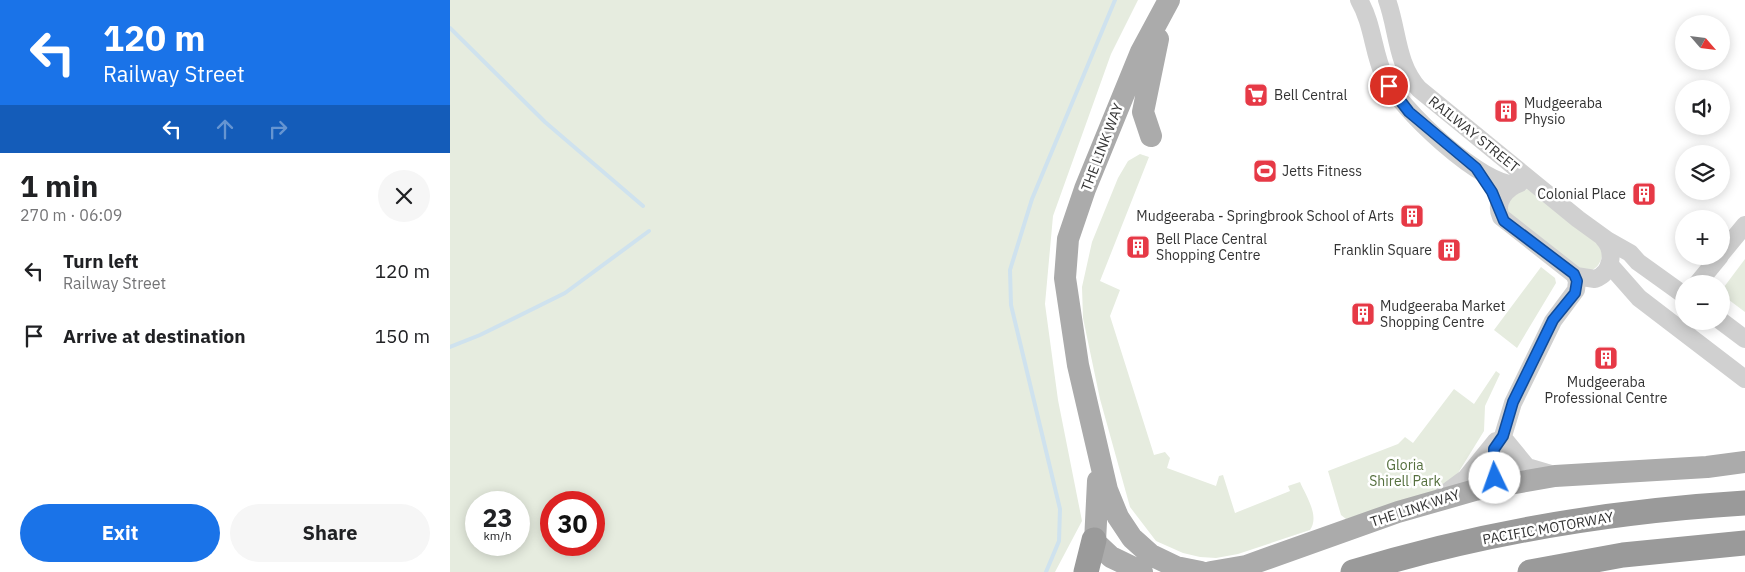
<!DOCTYPE html>
<meta charset="utf-8">
<style>
:root{--surface:#fff;--page:#f6f6f6;--text:#202124;--muted:#757577;--accent:#1a73e8}
body{margin:0;font-family:"IBM Plex Sans",sans-serif;background:var(--page);color:var(--text);height:100vh;display:flex;flex-direction:column;font-size:19px;white-space:nowrap}
*{box-sizing:border-box;margin:0}
p{font-size:16px;color:var(--muted)}
.icon{flex:none;width:28px;height:28px;fill:none;stroke:currentColor;stroke-width:2;stroke-linecap:round;stroke-linejoin:round}
.map{position:relative;flex:1;overflow:hidden}
.details{display:flex;flex-direction:column;background:var(--surface);width:450px}
.details>*{flex:none}
.guide{background:#1a73e8;color:#fff;overflow:hidden}
.needle{width:32px;rotate:118deg}
.tools{position:absolute;left:1225px;top:15px;display:grid;gap:10px}
.tools a{display:grid;place-items:center;width:55px;height:55px;border-radius:50%;background:var(--surface);box-shadow:0 2px 12px #0003;font-size:25px}
.speed{position:absolute;left:15px;top:491px;display:flex;gap:10px;font-size:25px;font-weight:700;text-align:center}
.speed>*{display:grid;place-content:center;width:65px;height:65px;border-radius:50%;background:var(--surface);box-shadow:0 2px 12px #0003;line-height:1}
.speed small{font-size:12px;font-weight:400}
.speed .limit{border:8px solid #d22;background:#fff;color:#111}
.pin{position:absolute;display:grid;place-items:center;width:42px;height:42px;color:#fff;margin:-21px;border:2px solid #fff;border-radius:50%;box-shadow:0 1px 5px #0007}
.me{position:absolute;width:55px;margin:-28px;rotate:357deg;stroke-linejoin:round;filter:drop-shadow(0 0 4px #0008)}
.turn{display:flex;align-items:center;gap:18px;height:105px;padding:0 20px;font-size:22px}
.turn .icon{width:65px;height:65px;stroke-width:2.5}
.turn b{display:block;font-size:35px;line-height:42px}
.lanes{display:flex;align-items:center;height:48px;padding:0 20px;background:#0003;justify-content:center;gap:25px;direction:ltr}
.lanes .off{opacity:.35}
.round{display:grid;place-items:center;flex:none;width:52px;height:52px;border-radius:26px;background:var(--page)}
.headline{display:flex;align-items:center;justify-content:space-between;height:85px;padding:0 20px}
h1{font-size:30px;font-weight:700;line-height:38px}
.cta{display:flex;gap:10px;margin-top:auto;padding:10px 20px}
.cta a{flex:1;height:58px;border-radius:30px;background:var(--accent);color:#fff;font-size:20px;font-weight:700;line-height:58px;text-align:center}
.cta a+a{background:var(--page);color:var(--text)}
ul{padding:0;list-style:none}
li{display:flex;align-items:center;gap:15px;height:65px;padding:0 20px}
li div{flex:1}
li b{display:block;font-size:19px}
li em{font-style:normal}
main{display:flex;flex:1;min-height:0}
.map>svg:first-child{display:block}
</style>
<main>
<section class="details">
<div class="guide">
<div class="turn"><svg class="icon" aria-label="left" viewBox="0 0 24 24"><path d="M17 20v-9H6M10 6l-5 5 5 5"/></svg><div><b>120 m</b>Railway Street</div></div>
<div class="lanes"><svg class="icon" aria-label="left" viewBox="0 0 24 24"><path d="M17 20v-9H6M10 6l-5 5 5 5"/></svg><svg class="icon off" aria-label="ahead" viewBox="0 0 24 24"><path d="M12 20V5M6 11l6-6 6 6"/></svg><svg class="icon off" aria-label="right" viewBox="0 0 24 24"><path d="M7 20v-9h11M14 6l5 5-5 5"/></svg></div>
</div>
<div class="headline"><div><h1>1 min</h1><p>270 m · 06:09</p></div><a class="round"><svg class="icon" aria-label="close" viewBox="0 0 24 24"><path d="M6 6l12 12M18 6L6 18"/></svg></a></div>
<ul>
<li><svg class="icon" aria-label="left" viewBox="0 0 24 24"><path d="M17 20v-9H6M10 6l-5 5 5 5"/></svg><div><b>Turn left</b><p>Railway Street</p></div><em>120 m</em></li>
<li><svg class="icon" aria-label="arrive" viewBox="0 0 24 24"><path d="M6 21V4h12l-3 4 3 4H6"/></svg><div><b>Arrive at destination</b></div><em>150 m</em></li>
</ul>
<div class="cta"><a>Exit</a><a>Share</a></div>
</section>
<div class="map">
<svg width="1295" height="572" viewBox="0 0 1295 572">
<rect width="100%" height="100%" fill="#fff"/>
<!-- green -->
<path fill="#e6ecdf" fill-rule="evenodd" d="M0,0h688l-27,54 -58,162 -8,88 13,96 24,121 -27,51h-605zM69,502v43h-43v-43zM144,502v43h-43v-43z
M690,154l9,3 -49,124 20,9 -10,26 44,139 11,-3 5,6 -3,10 49,18 3,-10 4,-1 12,38 55,-22 -2,-5 12,-4c6,14 20,34 10,48l-72,24 -22,4 -16,-1 -17,-4 -27,-12 -26,-34 -30,-108 -17,-81 -1,-31 10,-45 26,-64 10,-17z
M1079,189l75,57c-3,16 -4,23 -20,27l-77,-59 1,-12 12,-12z
M1295,259v53l-16,-12 -8,9v-18z
M1091,267l14,11 1,5 -39,65 -23,-18z
M1046,371l4,3 -15,32 -1,25 -29,47 -15,11 -94,30 -5,-4 -13,-44 70,-27 7,-7 8,6 41,-54 20,15z"/>
<g fill="none" stroke-linecap="round" stroke-linejoin="round">
<!-- stream -->
<path stroke="#cfe2ee" stroke-width="4" d="M0,28l95,94 98,84
M0,347l30,-12 85,-42 84,-62
M596,572l13,-31 1,-32 -49,-204 -1,-35 22,-71 83,-199"/>
<!-- minor -->
<path stroke="#d0d0d0" stroke-width="18" d="M909,0c14,24 14,52 25,76 14,31 99,112 133,108
M937,0c11,30 9,64 32,89l159,130 29,21 23,13 8,9 46,33
M1070,183c-14,5 -26,19 -19,34l75,59 19,3c18,-6 20,-29 8,-41
M1271,254l24,-29
M1159,264l30,34 106,81
M1247,284l23,-28
M1271,321l24,18
M1054,438l5,45
M1054,439l23,28 27,8
M1047,485l-4,-21 2,-18 8,-10 10,-33 40,-82 23,-31 1,-9 -3,-7
M993,495l23,-17 30,-37"/>
<!-- major -->
<path stroke="#ababab" stroke-width="22" d="M719,0l-28,52 -56,137 -17,50 -3,39 13,87 29,125 11,27 14,21 19,17 25,12 25,5
M701,136l-8,-24 15,-73
M648,481l-3,61 16,15 31,15
M761,572l35,-6 152,-54 77,-22 80,-14 152,-9 38,-5"/>
<!-- highway -->
<path stroke="#9a9a9a" stroke-width="25" d="M636,572l8,-32
M903,572c127,-39 260,-61 392,-69
M1080,572l93,-17 122,-12"/>
</g>
<g fill="none" stroke-linecap="round" stroke-linejoin="round">
<!-- route casing -->
<g stroke="#114b97" stroke-width="12">
<path id="route" d="M939,86l20,26 67,56 16,24 12,29 70,53 3,7 -2,12 -22,27 -40,82 -10,34 -9,13 1,29"/>
</g>
<!-- route -->
<use href="#route" stroke="#1a73e8" stroke-width="9"/>
</g>
<!-- icons -->
<defs>
<g id="supermarket-square" transform="scale(1.25)"><rect x="-9" y="-9" width="18" height="18" rx="4" fill="#e63946" stroke="#fff"/><path d="M-6-5.5h2.5l.6 2H6L4.5 2H-2.5L-4.4-4H-6ZM-1.5 3.2a1.3 1.3 0 1 0 .1 0ZM3 3.2a1.3 1.3 0 1 0 .1 0Z" fill="#fff"/></g>
<g id="building-square" transform="scale(1.25)"><rect x="-9" y="-9" width="18" height="18" rx="4" fill="#e63946" stroke="#fff"/><path d="M-4-6H4V6H1V3H-1V6H-4ZM-2.5-4.3h1.7v1.8h-1.7ZM.8-4.3h1.7v1.8H.8ZM-2.5-1h1.7V.8h-1.7ZM.8-1h1.7V.8H.8Z" fill="#fff"/></g>
<g id="stadium-square" transform="scale(1.25)"><rect x="-9" y="-9" width="18" height="18" rx="4" fill="#e63946" stroke="#fff"/><path d="M0-5a6.5 5 0 1 0 0 10a6.5 5 0 1 0 0-10ZM-3.5-1.8h7v3.6h-7Z" fill="#fff"/></g>
</defs>
<g fill-rule="evenodd">
<use href="#supermarket-square" x="806" y="95"/>
<use href="#building-square" x="1056" y="111"/>
<use href="#stadium-square" x="815" y="171"/>
<use href="#building-square" x="1194" y="194"/>
<use href="#building-square" x="962" y="216"/>
<use href="#building-square" x="688" y="247"/>
<use href="#building-square" x="999" y="250"/>
<use href="#building-square" x="913" y="314"/>
<use href="#building-square" x="1156" y="358"/>
</g>
<g text-anchor="middle" stroke-width="5" stroke-linejoin="round" paint-order="stroke">
<!-- poi labels -->
<g font-size="14" fill="#333" stroke="#fff" text-anchor="start">
<text x="824" y="100">Bell Central</text>
<text x="1074" y="108">Mudgeeraba<tspan x="1074" dy="16">Physio</tspan></text>
<text x="832" y="176">Jetts Fitness</text>
<text x="1176" y="199" text-anchor="end">Colonial Place</text>
<text x="944" y="221" text-anchor="end">Mudgeeraba - Springbrook School of Arts</text>
<text x="706" y="244">Bell Place Central<tspan x="706" dy="16">Shopping Centre</tspan></text>
<text x="982" y="255" text-anchor="end">Franklin Square</text>
<text x="930" y="311">Mudgeeraba Market<tspan x="930" dy="16">Shopping Centre</tspan></text>
<text x="1156" y="387" text-anchor="middle">Mudgeeraba<tspan x="1156" dy="16">Professional Centre</tspan></text>
</g>
<!-- street labels -->
<g font-size="14" fill="#333" stroke="#fff">
<text transform="translate(1024 134) rotate(39)" y="5">RAILWAY STREET</text>
<text transform="translate(652 147) rotate(-69)" y="5">THE LINK WAY</text>
<text transform="translate(965 508) rotate(-18)" y="5">THE LINK WAY</text>
<text transform="translate(1098 528) rotate(-10)" y="5">PACIFIC MOTORWAY</text>
</g>
<!-- park labels -->
<g font-size="14" fill="#56703f" stroke="#fff">
<text x="955" y="470">Gloria<tspan x="955" dy="16">Shirell Park</tspan></text>
</g>
</g>
</svg>
<div class="tools">
<a><svg class="needle" viewBox="-14 -14 28 28"><path d="M0-13l5 13h-10z" fill="#e53935"/><path d="M0 13l5-13h-10z" fill="#757577"/></svg></a>
<a><svg class="icon" aria-label="sound" viewBox="0 0 24 24"><path d="M4 9h4l5-4v14l-5-4H4zM17 9q2 3 0 6"/></svg></a>
<a><svg class="icon" aria-label="layers" viewBox="0 0 24 24"><path d="M12 4l9 5-9 5-9-5zM3 14l9 5 9-5"/></svg></a>
<a>+</a>
<a>−</a>
</div>
<div class="speed"><div>23<small>km/h</small></div><div class="limit">30</div></div>
<div class="pin" style="left:939px;top:86px;background:#d93025"><svg class="icon" aria-label="arrive" viewBox="0 0 24 24"><path d="M6 21V4h12l-3 4 3 4H6"/></svg></div>
<svg class="me" style="left:1045px;top:478px" viewBox="-20 -20 40 40"><circle r="19" fill="#fff"/><path d="M0-13L10 11 0 6-10 11z" fill="#1a73e8"/></svg>
</div>
</main>
